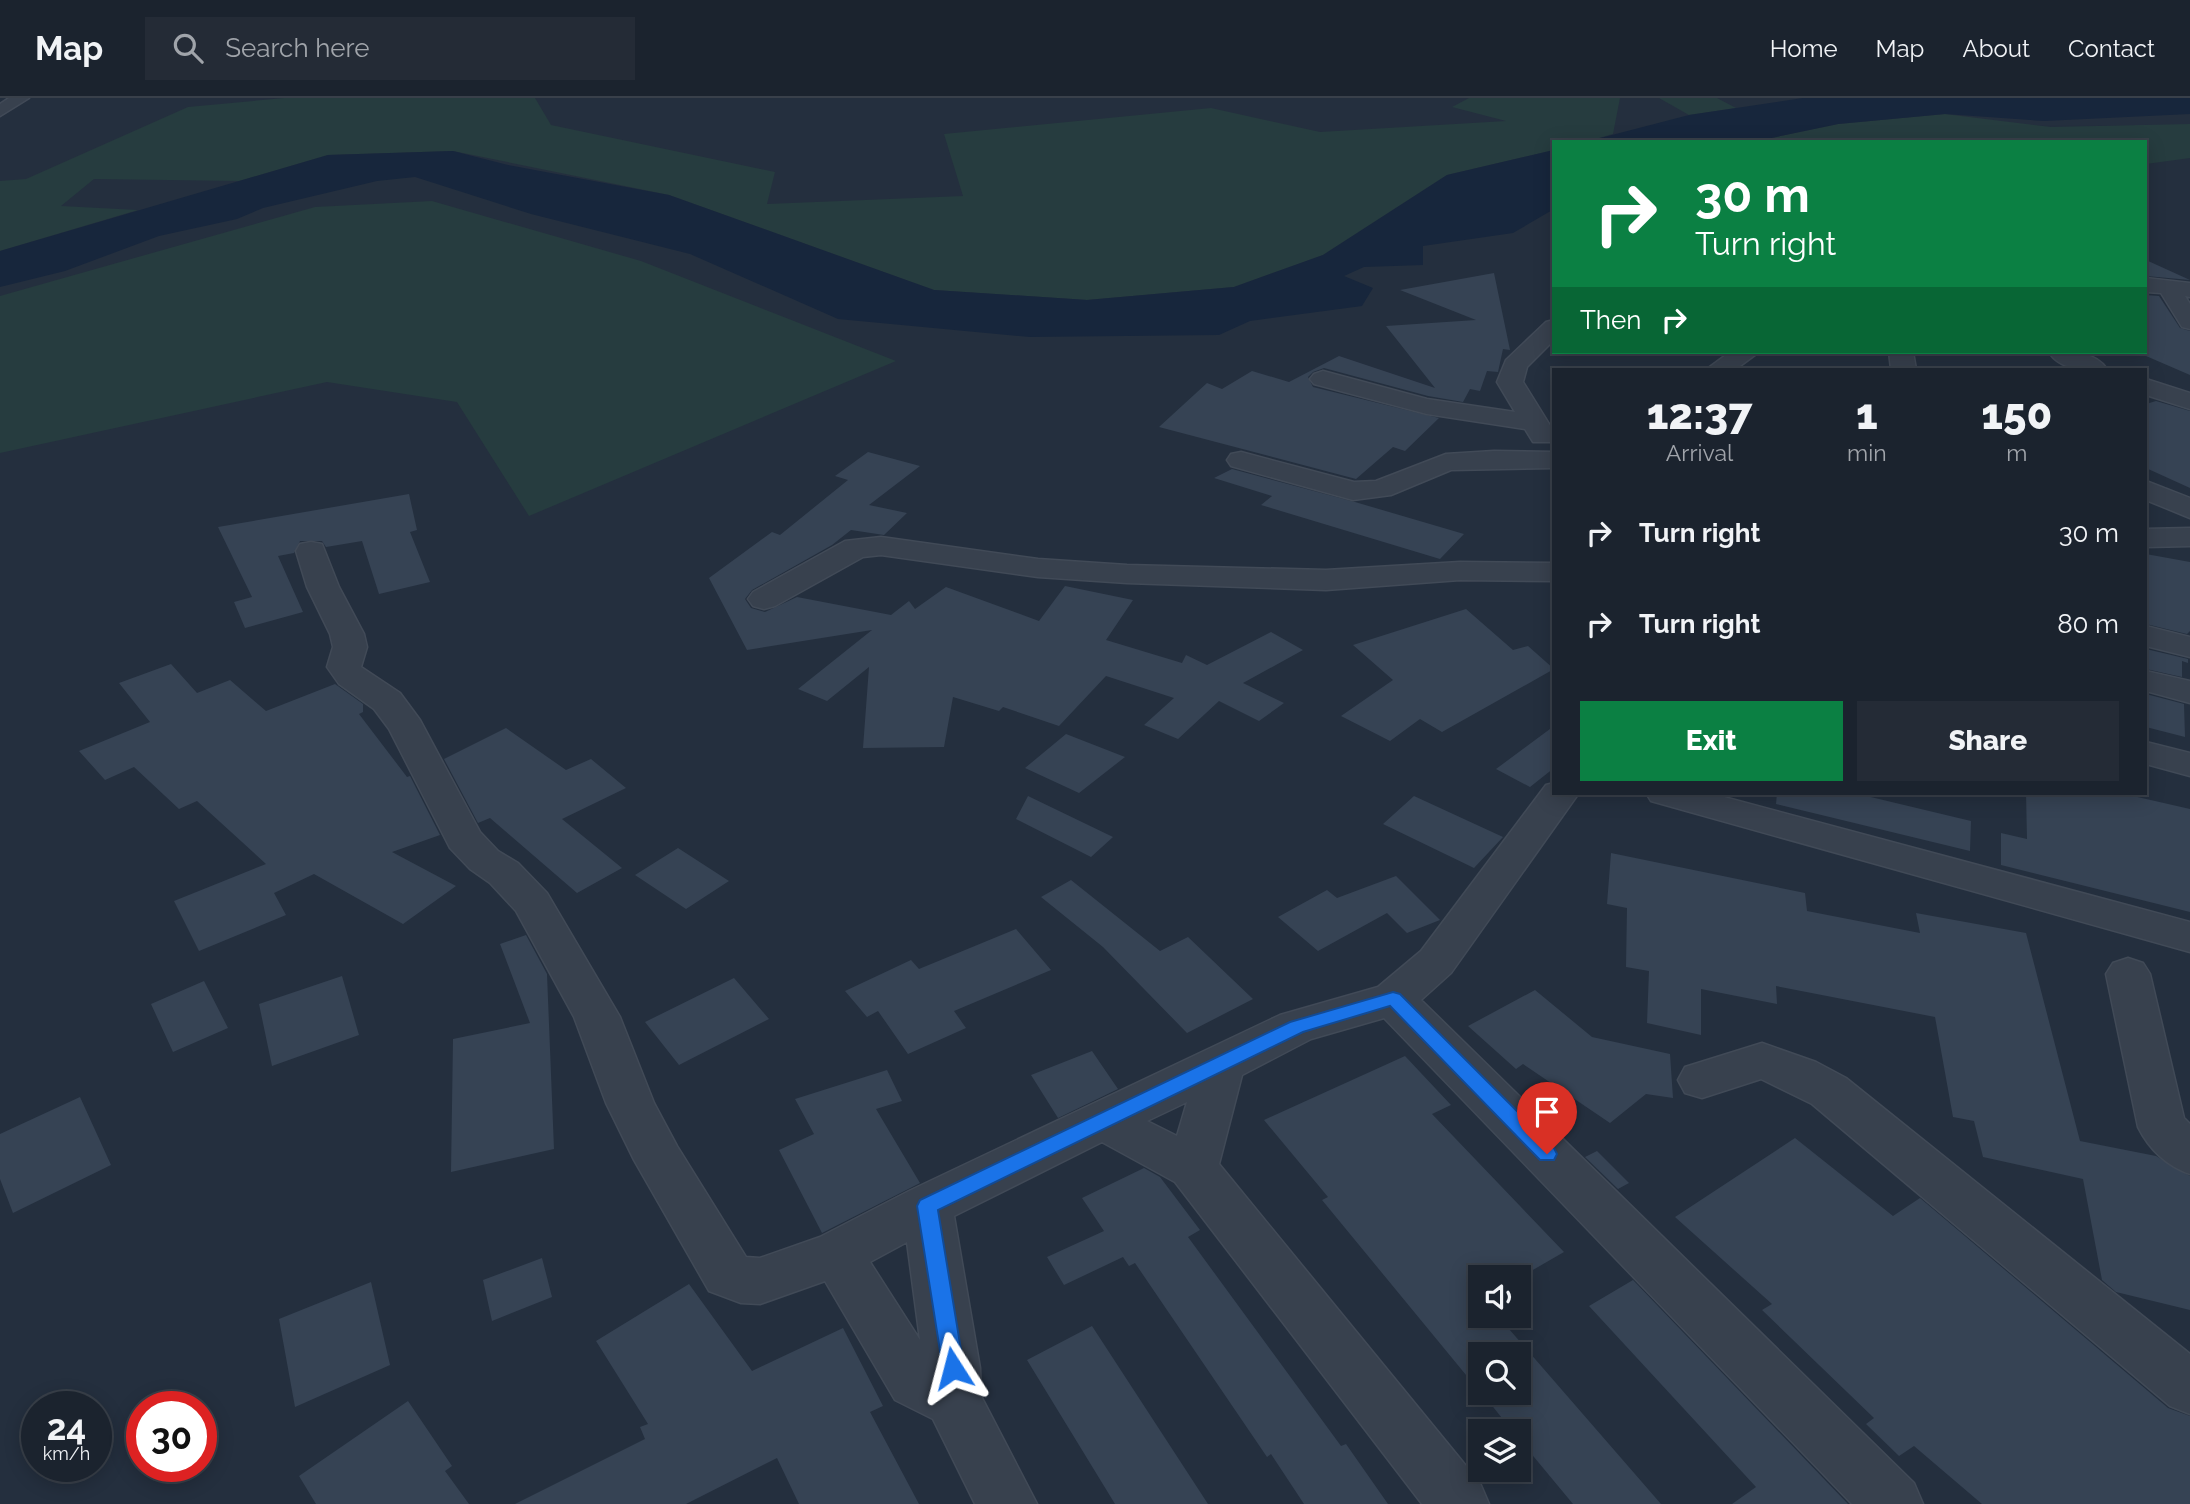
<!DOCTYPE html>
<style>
:root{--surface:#1b232e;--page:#242b36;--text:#f1f3f6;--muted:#a0a4aa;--line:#39404a;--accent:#0b8043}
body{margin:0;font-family:Raleway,sans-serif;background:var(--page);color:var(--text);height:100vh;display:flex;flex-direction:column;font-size:26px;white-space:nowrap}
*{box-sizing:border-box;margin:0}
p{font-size:23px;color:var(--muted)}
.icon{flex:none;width:38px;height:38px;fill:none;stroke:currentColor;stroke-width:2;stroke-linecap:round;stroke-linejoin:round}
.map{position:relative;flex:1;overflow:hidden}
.side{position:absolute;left:1552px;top:270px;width:595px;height:427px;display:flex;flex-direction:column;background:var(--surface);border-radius:0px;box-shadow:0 4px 18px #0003,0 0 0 2px var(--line)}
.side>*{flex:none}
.banner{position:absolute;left:1552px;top:42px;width:595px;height:214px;border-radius:0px;box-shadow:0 4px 18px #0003,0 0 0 2px var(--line);background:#0b8043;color:#fff;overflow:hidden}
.buttons{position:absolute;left:1468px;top:1167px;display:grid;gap:14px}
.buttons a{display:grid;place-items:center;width:63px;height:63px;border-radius:0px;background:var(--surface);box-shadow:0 4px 18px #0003,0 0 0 2px var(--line);font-size:35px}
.speed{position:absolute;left:21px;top:1293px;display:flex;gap:14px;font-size:35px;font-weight:700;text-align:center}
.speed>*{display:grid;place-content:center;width:91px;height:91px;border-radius:50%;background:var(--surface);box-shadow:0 4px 18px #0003,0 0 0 2px var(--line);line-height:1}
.speed small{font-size:18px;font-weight:400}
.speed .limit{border:10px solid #d22;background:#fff;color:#111}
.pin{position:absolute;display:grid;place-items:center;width:60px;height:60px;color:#fff;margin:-72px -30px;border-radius:50% 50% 50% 0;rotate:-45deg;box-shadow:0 0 7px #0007}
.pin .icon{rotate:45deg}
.me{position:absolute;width:77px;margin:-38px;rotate:351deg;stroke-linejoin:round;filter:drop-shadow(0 0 5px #0008)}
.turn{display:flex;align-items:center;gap:24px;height:147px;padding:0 28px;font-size:32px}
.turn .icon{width:91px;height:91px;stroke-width:2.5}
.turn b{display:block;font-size:49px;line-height:60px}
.then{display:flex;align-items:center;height:66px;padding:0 28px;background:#0003;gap:14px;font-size:26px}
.eta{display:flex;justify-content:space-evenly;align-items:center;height:119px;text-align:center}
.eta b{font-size:42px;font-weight:800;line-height:49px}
.action{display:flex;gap:14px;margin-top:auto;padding:14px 28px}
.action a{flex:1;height:80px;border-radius:0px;background:var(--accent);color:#fff;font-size:28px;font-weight:800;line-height:80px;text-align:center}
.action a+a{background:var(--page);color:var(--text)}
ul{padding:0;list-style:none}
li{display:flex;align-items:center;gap:21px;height:91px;padding:0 28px}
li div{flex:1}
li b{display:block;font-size:26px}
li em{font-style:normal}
header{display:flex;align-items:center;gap:42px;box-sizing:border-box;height:98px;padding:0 35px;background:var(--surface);border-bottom:2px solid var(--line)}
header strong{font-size:33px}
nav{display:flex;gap:38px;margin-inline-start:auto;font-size:24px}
.search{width:490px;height:63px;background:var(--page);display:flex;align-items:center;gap:18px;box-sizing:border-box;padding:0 24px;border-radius:0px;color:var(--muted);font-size:26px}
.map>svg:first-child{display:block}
</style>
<header>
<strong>Map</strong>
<div class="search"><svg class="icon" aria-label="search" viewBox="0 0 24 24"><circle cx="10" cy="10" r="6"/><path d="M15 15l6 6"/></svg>Search here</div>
<nav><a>Home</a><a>Map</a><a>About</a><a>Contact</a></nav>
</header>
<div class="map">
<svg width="2190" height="1406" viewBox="0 0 2190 1406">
<rect width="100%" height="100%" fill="#242f3e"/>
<!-- green -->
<path fill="#263c3f" d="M284,0h251l16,27 224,47 -8,32 196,-8 -19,-62 267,-26 109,24 186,-11 -54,-14 17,-9h151l-7,36 -28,8h-31v8l-107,25 -124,80 -89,32 -147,13 -153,-10 -265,-95 -216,-44 -125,4 -88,26 -146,-2 -33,27 77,4 -138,41v-70l26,-2 162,-72z
M1659,0h58l19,10 -47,7z
M1945,16l106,13 139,-3v34l-44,6v-22h-394l86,-18z
M432,103l209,60 255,100 -367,155 -72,-114 -130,-20 -327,71v-157l315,-89z"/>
<!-- water -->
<path fill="#17263c" d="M1803,0h387v16l-146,7 -99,-7 -107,10 -86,18h-167l104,-27z
M1554,52v59l-41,24 -90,13v19l-59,2 -20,9 29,12 -11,18 -112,15 -31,14 -189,2 -192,-18 -148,-65 -159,-40 -116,-37 -38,4 -114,27 -26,11 -78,17 -94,35 -65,16v-36l328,-96 125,-4 55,14 161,30 265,95 153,10 147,-13 89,-32 124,-80z"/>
<!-- building -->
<path fill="#364354" d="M2146,162l44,20 -44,-4z
M1494,175l16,77 -7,-1 -5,23 -11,-1 -7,20 -10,-2 -7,13 -35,-6 -104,-28 -11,4 -5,5 5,10 126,31 -34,33 -12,-4 -37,32 -197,-52 48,-44 15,6 30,-18 37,11 50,-26 96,32 -49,-62 90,-6 -76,-30z
M2146,197l13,1 21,32 10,3v44l-44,-19z
M2156,303l34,10v77l-44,-20v-64z
M868,354l52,14 -51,39 38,8 -23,22 -33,-5 -19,15 -80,45 -7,9 6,9 14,4 32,-15 94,18 18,-14 6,8 31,-22 93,34 26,-35 68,14 -27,40 76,23 4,-8 21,10 64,-33 32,18 -60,33 41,20 -25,18 -40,-20 -41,38 -34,-14 30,-27 -68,-22 -47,50 -56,-19 -4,4 -46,-14 -9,50 -81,1 6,-81 -42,34 -29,-12 74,-59 -125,20 -38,-72 63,-46 8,3 68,-55 -13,-4z
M1232,371l123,33 109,32 -24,25 -179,-54 11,-9 -58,-18z
M409,396l8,36 -7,2 20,50 -51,12 -17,-53 -36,6 -4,-6h-22l-6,12 -16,3 25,56 -58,16 -11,-26 18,-5 -34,-70z
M2146,456l44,8v69l-3,3 -41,-10z
M1466,511l47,41 15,-4 26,23 -112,63 -22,-13 -30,22 -49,-25 52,-36 -40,-35z
M2146,551l42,10v4l-6,-2v16l-36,-8z
M171,566l26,29 33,-13 36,31 69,-27 28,20v8l-4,2 48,63 3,-1 30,59 -48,17 64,34 -53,38 -89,-50 -40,19 12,22 -87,36 -25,-50 92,-37 -69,-63 -18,8 -45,-42 -29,13 -26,-29 71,-29 -31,-39z
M2146,596l38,10 1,33 -39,-10z
M1554,628v42l-24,19 -34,-18z
M506,630l60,42 25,-11 35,29 -64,31 60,49 -45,25 -87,-75 -12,5 -34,-64z
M1066,636l59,23 -46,36 -54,-25z
M1777,695h77l117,28 -1,30 -194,-47z
M2026,695h94l70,16v103l-189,-47v-32l26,6z
M1028,698l85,41 -22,20 -75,-38z
M1414,698l89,41 -29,31 -91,-44z
M678,750l51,33 -43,28 -51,-34z
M1611,755l194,40 2,18 113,22 -4,-20 110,20 54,208 76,15 34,20v134l-74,-18 -14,-12 -19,-101 -100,-22 -9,-36 -21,-4 -18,-100 -159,-31 1,18 -76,-15v46l-54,-12 2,-52 -23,-4 1,-59 -20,-4z
M1396,778l44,44 -33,13 -20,-20 -69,38 -40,-34 49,-27 10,8z
M1071,782l89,71 28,-14 65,62 -66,34 -84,-86 -62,-50z
M1016,831l35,41 -97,41 12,17 -58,26 -30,-43 -11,6 -22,-26 66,-31 8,9z
M526,837l21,39 7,175 -103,23 2,-133 77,-16 -30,-79z
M342,878l17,59 -87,31 -13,-62z
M734,880l35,41 -90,46 -34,-43z
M204,883l24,47 -55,24 -22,-48z
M1535,892l57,47 78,17 3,44 -27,-4 -36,29 -87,-59 -7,5 -48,-43z
M1092,953l26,38 -60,29 -27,-43z
M1405,958l46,49 -19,9 132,138 -45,26h-39v38h21l3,3 -2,2 159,183h-88l-54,-65v-7h-6l-31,-39h37v-39h-39v38l-158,-192 6,-3 -64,-77z
M887,972l15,31 -26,8 44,74 -98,50 -43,-83 35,-16 -19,-35z
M80,999l31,68 -98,48 -13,-34v-45z
M1795,1040l98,78 27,-18 248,210 22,8v88h-208l-68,-58 -15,10 -33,-32 8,-6 -112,-108 10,-6 -97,-87z
M1597,1053l32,32 -11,6 -33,-32z
M1144,1070l16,9 40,53 -12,7 153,209 5,-2 42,60h-84l-33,-50 -4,3 -132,-194 -6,3 -6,-9 -59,28 -17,-28 57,-26 -22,-33z
M542,1160l10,39 -60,24 -9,-41z
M1633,1182l215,224h-116l24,-17 -167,-181z
M371,1184l19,83 -95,42 -16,-88z
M689,1186l63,87 91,-43 40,78 -13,6 49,92h-120l-22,-46 -91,46h-171l130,-65 -5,-12 8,-3 -52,-83z
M1092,1228l116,178h-93l-88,-144z
M408,1303l44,65 -7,5 24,33h-153l-17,-28z"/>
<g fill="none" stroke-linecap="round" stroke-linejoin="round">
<!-- street casing -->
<g stroke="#414a57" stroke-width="3">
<path id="street" d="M9,0h20l-29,18v-12z
M2146,180l44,5v14l-5,-1 5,8v25l-8,-2 -21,-34 -15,-1z
M1554,222v20l-27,27 -4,15 31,50 -1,10h-20l-8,-13 -98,-15 -113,-30 -4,-5 4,-5 9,-3 104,28 88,13 -18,-30 9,-22 40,-38z
M1730,254h29l-23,17h-29z
M1889,254h24l3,17h-25z
M2049,254c20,0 45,-2 58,17 -20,1 -47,2 -58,-17z
M2146,281l44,14v16l-44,-14z
M1494,353l60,1v16l-103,2 -60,25 -38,5 -122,-34 -4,-6 4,-6 10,-2 113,30 22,-1 70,-27z
M2146,383l44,17v20l-44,-18z
M2190,430v18l-44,1v-18z
M881,439l157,22 89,6 199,5 134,-8 94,1v18l-94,-1 -134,10 -199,-7 -89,-6 -157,-22 -18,2 -88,49 -11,3 -11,-3 -5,-7 5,-7 92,-51z
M311,444l11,2 17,43 25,47 3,13 -6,20 39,26 20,27 60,112 18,19 20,12 29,30 73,124 34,86 23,43 69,111 14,1 60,-21 89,-46 371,-176 98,-28 43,-36 125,-166 8,-2v10h25l-128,180 -30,27 493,483 9,21h-71l-468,-486 -73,21 -69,36 -23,89 261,319 9,21h-67l-247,-322 -73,-40 -148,74 26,152 1,28 56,108h-62l-42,-85 -38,-19 -70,-119 -65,23 -19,-1 -32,-12 -75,-131 -28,-57 -32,-86 -58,-106 -26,-28 -20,-14 -20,-21 -61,-119 -15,-20 -35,-25 -12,-17 6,-20 -3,-13 -23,-47 -11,-36 4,-7zM1187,1004l-10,34 -30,-15zM907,1144l13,98 -50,-78z
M2146,528l44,11v20l-44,-11z
M2146,573l44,10v22l-44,-12z
M2146,644l44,11v23l-44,-12z
M1646,695h63l481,129v30l-539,-151z
M2128,860l15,5 7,11 34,144 6,6v50c-23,-8 -41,-25 -52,-47l-32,-153 7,-11z
M1762,945l54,19 30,16 344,276v60l-20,-8 -358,-302 -51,-25 -59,19 -17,-5 -7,-13 7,-13z"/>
</g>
<!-- street -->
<use href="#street" fill="#38414e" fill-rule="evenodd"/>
</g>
<!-- route -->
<path fill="#1a73e8" stroke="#114b97" stroke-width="2" d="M1393,894l7,2 154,154 3,6 -3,6h-14l-150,-154 -87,26 -365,178 26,158 -3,8 -8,3 -9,-3 -27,-170 3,-6 370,-178z"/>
</svg>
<div class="buttons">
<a><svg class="icon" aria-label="sound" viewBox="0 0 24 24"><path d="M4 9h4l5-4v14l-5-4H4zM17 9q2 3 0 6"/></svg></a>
<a><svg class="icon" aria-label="search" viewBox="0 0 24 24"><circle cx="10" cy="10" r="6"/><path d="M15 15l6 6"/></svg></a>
<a><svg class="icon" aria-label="layers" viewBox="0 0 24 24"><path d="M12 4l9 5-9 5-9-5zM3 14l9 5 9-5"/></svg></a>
</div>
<div class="speed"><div>24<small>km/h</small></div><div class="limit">30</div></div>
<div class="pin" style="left:1547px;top:1056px;background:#d93025"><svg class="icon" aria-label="arrive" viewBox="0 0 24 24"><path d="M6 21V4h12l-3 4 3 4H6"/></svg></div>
<svg class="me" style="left:953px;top:1270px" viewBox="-20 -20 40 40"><path d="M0-17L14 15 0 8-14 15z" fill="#1a73e8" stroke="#fff" stroke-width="4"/></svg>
<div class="banner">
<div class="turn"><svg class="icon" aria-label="right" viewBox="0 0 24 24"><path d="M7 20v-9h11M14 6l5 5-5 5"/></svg><div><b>30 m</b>Turn right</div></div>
<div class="then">Then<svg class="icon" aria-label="right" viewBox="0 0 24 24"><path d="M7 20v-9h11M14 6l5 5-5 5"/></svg></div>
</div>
<section class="side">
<div class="eta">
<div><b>12:37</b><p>Arrival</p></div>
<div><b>1</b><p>min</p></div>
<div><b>150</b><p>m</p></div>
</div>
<ul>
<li><svg class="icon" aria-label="right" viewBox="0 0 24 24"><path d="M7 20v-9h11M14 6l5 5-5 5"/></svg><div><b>Turn right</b></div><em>30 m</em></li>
<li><svg class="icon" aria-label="right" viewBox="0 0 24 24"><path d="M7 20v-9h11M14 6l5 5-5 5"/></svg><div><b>Turn right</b></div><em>80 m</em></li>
</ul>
<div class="action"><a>Exit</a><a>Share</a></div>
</section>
</div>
